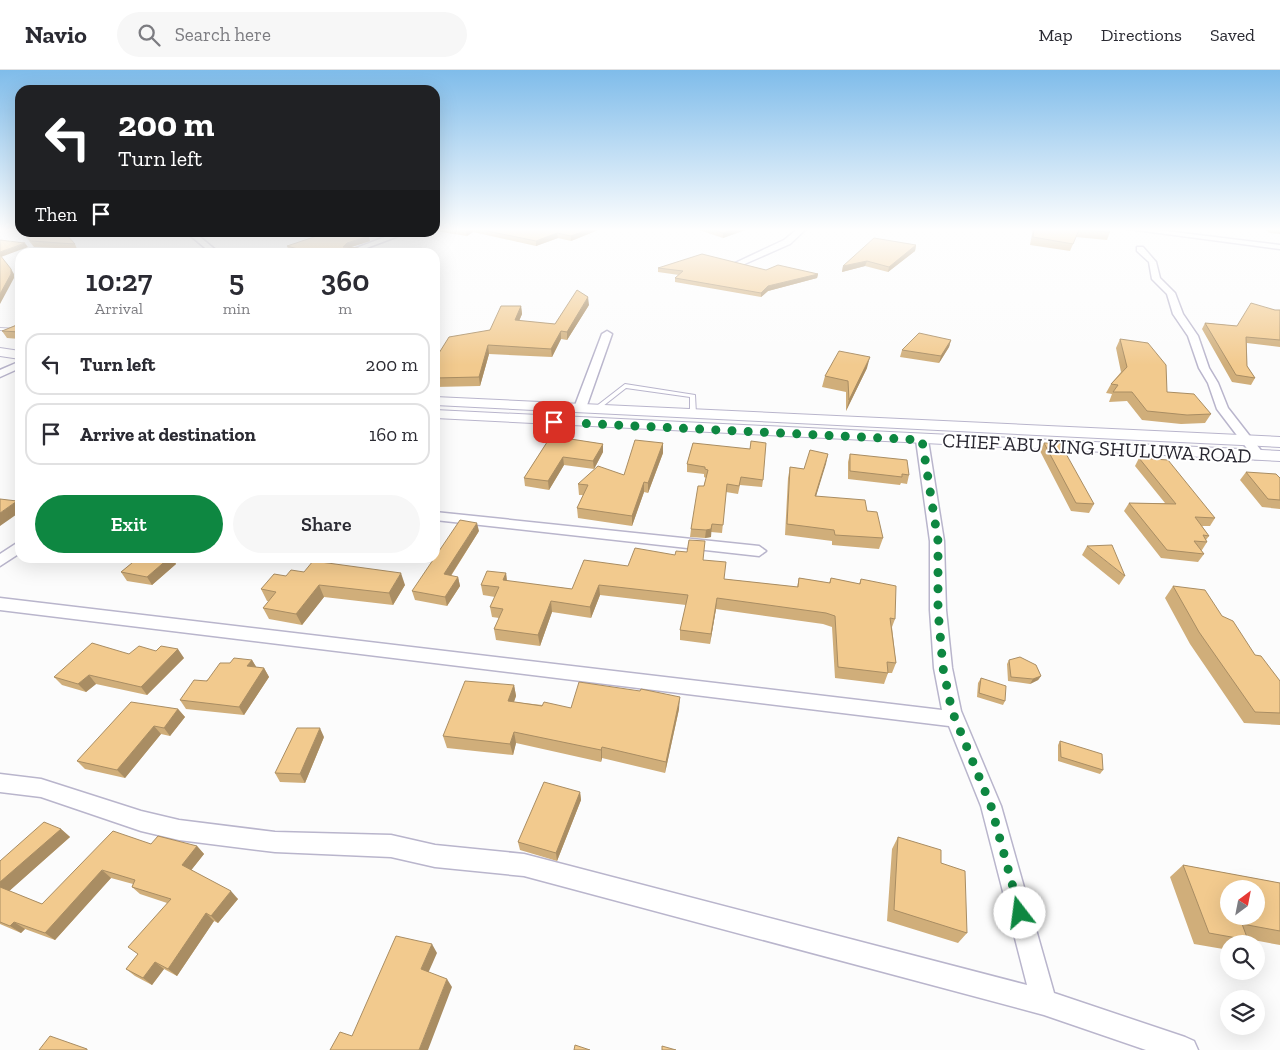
<!DOCTYPE html>
<style>
:root{--surface:#fff;--page:#f7f7f7;--text:#2b2b33;--muted:#7c7c81;--line:#e1e1e2;--accent:#0e8741}
body{margin:0;font-family:"Zilla Slab",serif;background:var(--page);color:var(--text);height:100vh;display:flex;flex-direction:column;font-size:19px;white-space:nowrap}
*{box-sizing:border-box;margin:0}
p{font-size:16px;color:var(--muted)}
.icon{flex:none;width:28px;height:28px;fill:none;stroke:currentColor;stroke-width:2;stroke-linecap:round;stroke-linejoin:round}
.map{position:relative;flex:1;overflow:hidden}
.panel{position:absolute;left:15px;top:178px;width:425px;height:315px;display:flex;flex-direction:column;background:var(--surface);border-radius:15px;box-shadow:0 5px 20px #0002}
.panel>*{flex:none}
.banner{position:absolute;left:15px;top:15px;width:425px;height:152px;border-radius:15px;box-shadow:0 5px 20px #0002;background:#202124;color:#fff;overflow:hidden}
.needle{width:32px;rotate:32deg}
.buttons{position:absolute;left:1220px;top:810px;display:grid;gap:10px}
.buttons a{display:grid;place-items:center;width:45px;height:45px;border-radius:50%;background:var(--surface);box-shadow:0 5px 20px #0002;font-size:25px}
.pin{position:absolute;display:grid;place-items:center;width:42px;height:42px;color:#fff;margin:-21px;border-radius:10px;box-shadow:0 2px 8px #0006}
.me{position:absolute;width:55px;margin:-28px;rotate:345deg;stroke-linejoin:round;filter:drop-shadow(0 0 4px #0008)}
.turn{display:flex;align-items:center;gap:18px;height:105px;padding:0 20px;font-size:22px}
.turn .icon{width:65px;height:65px;stroke-width:2.5}
.turn b{display:block;font-size:35px;line-height:42px}
.then{display:flex;align-items:center;height:48px;padding:0 20px;background:#0003;gap:10px;font-size:19px}
.eta{display:flex;justify-content:space-evenly;align-items:center;height:85px;text-align:center}
.eta b{font-size:30px;font-weight:600;line-height:35px}
.cta{display:flex;gap:10px;margin-top:auto;padding:10px 20px}
.cta a{flex:1;height:58px;border-radius:30px;background:var(--accent);color:#fff;font-size:20px;font-weight:600;line-height:58px;text-align:center}
.cta a+a{background:var(--page);color:var(--text)}
ul{padding:0;list-style:none}
li{display:flex;align-items:center;gap:15px;height:62px;margin:0 10px 8px;padding:0 10px;border:2px solid var(--line);border-radius:15px}
li div{flex:1}
li b{display:block;font-size:19px}
li em{font-style:normal}
header{display:flex;align-items:center;gap:30px;box-sizing:border-box;height:70px;padding:0 25px;background:var(--surface);border-bottom:1px solid var(--line)}
header strong{font-size:24px}
nav{display:flex;gap:28px;margin-inline-start:auto;font-size:18px}
.search{width:350px;height:45px;background:var(--page);display:flex;align-items:center;gap:12px;box-sizing:border-box;padding:0 18px;border-radius:28px;color:var(--muted);font-size:19px}
.map>svg:first-child{display:block}
</style>
<header>
<strong>Navio</strong>
<div class="search"><svg class="icon" aria-label="search" viewBox="0 0 24 24"><circle cx="10" cy="10" r="6"/><path d="M15 15l6 6"/></svg>Search here</div>
<nav><a>Map</a><a>Directions</a><a>Saved</a></nav>
</header>
<div class="map">
<svg width="1280" height="980" viewBox="0 0 1280 980">
<rect width="100%" height="100%" fill="#fcfcfc"/>
<g fill="none" stroke-linecap="round" stroke-linejoin="round">
<!-- service casing -->
<g stroke="#b9b5cc" stroke-width="2">
<path id="service" d="M0,258l20,1v2l-20,-1z
M625,314l70,11 1,19 -3,2 -3,-2v-17l-64,-9 -28,22h-4v-2z"/>
</g>
<!-- minor casing -->
<g stroke="#b9b5cc" stroke-width="3">
<path id="minor" d="M799,158h8l-17,16 -50,22 -7,-2 51,-24z
M1121,158h20l139,17v4z
M186,162h8l24,20h-8z
M398,162h11l-53,20h-10z
M1137,177h6l13,15 4,16 15,15 8,21 15,22 11,32 9,15 10,25 35,45 2,3 -2,3h-8l-38,-50 -9,-26 -9,-15 -11,-32 -15,-22 -6,-20 -15,-15 -3,-17 -12,-11z
M607,261l5,3 -26,74 -6,3 -4,-1 -2,-2 28,-74z
M16,293l4,1v4l-20,9v-7z
M922,366l6,4 16,101 2,69 6,58 9,43 40,95 53,187 131,44 9,4 4,9h-52l-102,-35 -520,-139 -89,-9 -44,-10 -116,-5 -96,-12 -38,-9 -100,-34 -41,-5v-18l41,5 100,32 38,9 96,12 116,3 44,10 89,9 503,131 -46,-179 -32,-80 -949,-116v-12l942,112 -8,-42 -4,-58v-69l-14,-101z
M435,442l324,34 7,5 -7,5 -324,-36z
M20,471v12l-20,13v-12z"/>
</g>
<!-- tertiary casing -->
<g stroke="#b9b5cc" stroke-width="2">
<path id="tertiary" d="M0,278l20,3v8l-20,-3z
M435,327l845,40v10l-845,-42z
M435,340l845,41v10l-845,-43z"/>
</g>
<!-- service -->
<use href="#service" fill="#fff" fill-rule="evenodd"/>
<!-- minor -->
<use href="#minor" fill="#fff" fill-rule="evenodd"/>
<!-- tertiary -->
<use href="#tertiary" fill="#fff" fill-rule="evenodd"/>
</g>
<!-- wall -->
<path fill="#d0ae7a" d="M435,158h168l-32,13 -13,-3 -22,8 -63,-14 -6,4 -32,-5z
M693,158h55v1l-25,9z
M1033,158h75l2,4 -3,8 -31,-3 -6,14 -40,-6z
M1263,158h17v6l-10,-1z
M22,162h42l11,12 2,5 -43,-2z
M370,171l-19,6 19,5h-76l-5,-1 -2,-5z
M916,175l-1,6 -27,21 -23,-6 -23,6 1,-6z
M658,198l108,2 52,4 -1,4 -49,13 -7,6 -86,-15v-4l4,-3 -21,-3z
M589,235l-22,35 -6,-1 -9,18 -63,-3 -9,32 -45,1v-34h4l51,-23 31,-24 1,8 -3,7 36,3z
M1275,240h5v37l-33,-4v23l8,12 -4,7 -19,-3 -30,-53 3,-6 32,3z
M20,253v16l-13,-1 -5,-7z
M1120,269l47,53 44,22 -6,9 -24,1 -39,-4 -15,-19 -18,1 3,-8 -6,-1 5,-9 10,-12 -5,-24z
M951,270l-2,7 -10,16 -39,-6 2,-7z
M867,298l-21,43v-19l-24,-5 3,-11z
M551,366l52,8v8l-9,17 -30,-4 -15,25 -24,-4 -1,-8z
M663,373v10l-15,40 -4,-1 -12,34 -54,-8 -1,-10 6,-13h-4l-1,-11 46,-9z
M693,373l70,37 -1,7 -22,-2 -2,9 -12,-2 -4,41 -11,-1v5l-6,1 -15,-1 1,-8 15,-51 -2,-1v-3l-17,-2v-8z
M1044,373l50,61 -5,9 -18,-2 -31,-60z
M828,384l-12,42 51,15 16,27 -4,11 -47,-4v-4l-47,-6 3,-57 2,-11 14,2z
M850,384l59,21 -2,9 -6,-1 -1,2 -52,-6v-17z
M1139,388l76,60 -5,8h-8l7,10 -3,4 1,2 -5,8h-1l3,4 -6,8 -37,-4 -37,-47 5,-8h36l-30,-37z
M1246,402l34,6v31l-18,-2 -22,-27z
M479,461l-28,45 7,1 2,9 -13,20 -32,-6 -3,-9z
M1087,476l38,30 -6,9 -37,-30z
M138,488h34l4,6 -24,21 -25,-4 -6,-9z
M703,490l21,19 73,8 2,-9 30,5 2,-5 28,6 2,-5 34,40 -3,8 4,36 -4,10h-4l-4,11 -49,-6 -3,-51 -9,-3 -107,-15 -6,35 -30,-4v-10l6,-25 -86,-10 -9,23 -39,-6 -12,34 -44,-6 -2,-11 5,-11 -7,-1 -2,-10 5,-10 -12,-2 -2,-10 25,-12 1,8 65,8 56,-23z
M304,502l101,13 -12,20 -69,-8 -22,28 -33,-6 -6,-11 6,-7h-2l-6,-12 25,-13z
M1173,516l49,30 33,39 25,26v44l-36,-2 -54,-79 -25,-46z
M156,581l28,7 -37,37 -51,-11 -10,8 -24,-7 -8,-8 75,-23z
M252,590l4,7 8,1 5,9 -25,38 -58,-6 -6,-9 50,-37z
M1009,590l32,16 -3,4 -8,4 -22,-3 -1,-17z
M981,608l24,23 -2,4 -26,-8 1,-14z
M514,615l2,11 -2,6 57,6 108,1 -14,64 -63,-15 -1,4 -85,-19 -3,12 -66,-7 -4,-12z
M178,639l7,8 -15,19 -9,-2 -36,44 -40,-9 -8,-8z
M324,667l-19,46 -25,-1 -5,-9z
M1060,671l43,29 -3,4 -42,-13v-16z
M580,722l1,8 -24,61 -37,-11 -2,-8z
M61,759l9,8 -61,54 33,13 109,-60 46,2 7,8 -13,16 47,29 -20,24 -4,-2 -37,55 -13,-7 -12,16 -17,-9 -9,-7 12,-15 29,-51 -27,-9 -8,-7 1,-3 -22,-6 -56,62 -30,-11 -4,4 -21,-9v-63z
M898,767l43,26 26,70 -9,10 -71,-22 5,-72z
M1183,795l97,18v62l-32,-6v1l-5,4h-14v6l-35,-6 -24,-67z"/>
<!-- shaded-wall -->
<path fill="#a98d63" d="M473,158v4l-6,4 -1,-5z
M591,158h12l-32,13v-5z
M737,158h11v1l-25,9v-5z
M133,162h20l-19,4z
M557,163l1,5 -22,8v-5z
M369,166l1,5 -22,7 -5,-1 4,-4z
M25,173l3,4 -27,10 -1,-1v-4z
M916,175l-1,6 -27,21 1,-5z
M867,191l-2,5 -23,6 1,-6z
M11,199l3,5v4l-14,26v-10z
M818,204l-1,4 -49,13 -7,6v-4l7,-7z
M588,227l1,8 -22,35v-8z
M521,236l1,8 -6,14 -1,-8z
M561,261v8l-9,18 -1,-8z
M951,270l-2,7 -10,16 2,-7z
M488,275l1,9 -9,32 -1,-9z
M870,287l-3,11 -21,43 3,-11z
M663,373v10l-15,40v-10z
M603,374v8l-9,17 -1,-8z
M828,384l-2,10 -13,42 2,-10z
M563,387l1,8 -15,25 -1,-9z
M644,412v10l-12,34v-10z
M17,431l3,5v6l-20,14v-13z
M477,453l2,8 -33,52 -2,-9z
M712,454l-1,13 -6,1 1,-8z
M169,488h3l4,6 -24,21 -5,-8z
M401,503l4,12 -12,20 -4,-12z
M506,503l1,10 -4,-3z
M458,507l2,9 -13,20 -2,-9z
M319,515l5,12 -22,28 -6,-11z
M599,515l1,10 -9,23 -1,-11z
M717,528l-1,11 -6,35 1,-10z
M551,531l1,11 -12,34 -2,-11z
M178,579l6,9 -37,37 -6,-8z
M252,590l5,8 -10,-2z
M264,598l5,9 -25,38 -5,-8z
M89,605l7,9 -10,8 -8,-8z
M1041,606l-3,4 -8,4 3,-5z
M514,615l2,11 -6,16 -2,-11z
M680,627l-1,12 -14,64 1,-11z
M178,639l7,8 -15,19 -6,-8z
M154,656l7,8 -36,44 -8,-8z
M320,658l4,9 -19,46 -5,-9z
M514,662l2,11 -3,12 -3,-11z
M602,677v11l-1,4v-12z
M580,722l1,8 -24,61 -1,-8z
M61,759l9,8 -63,56 -7,-4v-7z
M197,776l7,8 -15,19 -7,-8z
M102,800l9,8 -56,62 -10,-7z
M231,821l7,8 -20,24 -7,-7z
M206,843l8,8 -37,55 -9,-7z
M14,852l11,7 -4,4 -11,-7z
M432,874l5,9 -11,25 -5,-9z
M155,892l9,7 -12,16 -9,-7z
M447,909l5,8 -24,63h-9z"/>
<!-- building -->
<path fill="#f2ca8e" stroke="#a98d63" fill-rule="evenodd" d="M446,158h27l-7,3z
M473,158h118l-20,8 -14,-3 -21,8z
M708,158h29l-14,5z
M1034,158h74l2,4 -31,-2 -6,14 -40,-7z
M24,162h40l11,12 -44,-3z
M329,162h25l15,4 -22,7 -4,4 15,1 12,4h-61l-22,-6z
M874,168l42,7 -27,22 -22,-6 -24,5z
M0,170l25,3 -25,9z
M702,184l64,16 12,-5 40,9 -50,12 -7,7 -86,-15 8,-7 -25,-3z
M0,185l11,14v5l-11,20z
M577,220l11,7 -21,35 -6,-1 -10,18 -63,-4 -9,32 -44,1v-25h4l10,-16 41,-7 11,-24h20l-6,14 40,4z
M1251,233l24,7h5v30l-34,-3 1,29 8,12 -19,-3 -31,-52 32,3z
M20,253v9l-18,-1 15,-6z
M919,263l32,7 -10,16 -39,-6z
M1120,269l28,4 18,22 1,27 27,2 17,20 -24,1 -40,-4 -15,-19h-19l5,-7 -7,-1 16,-17z
M839,281l31,6 -21,43 -1,-19 -23,-5z
M551,366l52,8 -10,17 -30,-4 -15,24 -24,-3z
M635,370l28,3 -15,40 -4,-1 -12,34 -55,-8 11,-23 -10,-1 20,-18 26,9z
M751,371l15,2 -3,37 -22,-3 -2,9 -12,-2 -4,41 -11,-1 -1,5 -5,1 -15,-1 7,-43h6l4,-16 -3,-1v-2l-18,-3 6,-21 57,6z
M1044,373h16l34,61 -18,-1z
M810,380l18,4 -13,42 50,4 2,11 10,1 6,26 -48,-3 -1,-5 -47,-6 3,-57 14,2z
M850,384l57,6 2,15 -7,-1v3l-52,-6z
M1139,388l29,2 47,58 -20,-1 14,19 -6,-1 4,7 -13,-1 10,13 -37,-4 -38,-47 47,1z
M1246,402l30,2 4,4v22l-12,-1z
M0,429l17,2 -17,12z
M460,450l17,3 -33,51 14,3 -13,20 -33,-6z
M689,470l16,1 -2,19 23,2 -2,17 74,8 1,-9 31,5 1,-5 29,6 1,-5 35,7 -1,33 -5,-1 6,45 -9,-1 1,11 -50,-6 -3,-51 -9,-3 -109,-15 -6,36 -31,-4 8,-35 -89,-10 -9,22 -39,-6 -13,34 -44,-6 9,-20 -13,-2 9,-20 -18,-2 6,-14 19,2 -3,7 69,9 12,-29 44,6 7,-18 40,7 1,-4 11,1z
M1112,475l13,31 -38,-30z
M138,488h31l-22,19 -26,-5z
M313,491l88,12 -12,20 -70,-8 -23,29 -33,-6 13,-16 -15,-3 13,-15 12,2 5,-6 13,2z
M1173,516l32,4 17,26 11,5 22,34 6,1 19,25v32l-25,-1 -56,-80z
M92,573l37,11 10,-8 17,5 5,-5 17,3 -37,38 -52,-12 -11,9 -24,-7z
M1020,587l16,8 5,11 -8,3 -22,-2 -2,-17z
M234,588l18,2 -5,6 17,2 -25,39 -59,-7 14,-20 13,1 13,-18h10z
M981,608l25,8 -1,15 -26,-8z
M465,611l49,4 -6,16 34,5 2,-4 27,6 8,-26 61,9 1,-2 39,8 -14,65 -64,-15 -1,3 -87,-18 -4,12 -67,-8z
M131,632l47,7 -14,19 -10,-2 -37,44 -40,-9z
M297,658h23l-20,46 -25,-1z
M1060,671l42,13 1,16 -42,-13z
M544,712l36,10 -24,61 -38,-11z
M44,752l17,7 -61,53v-21z
M113,761l38,13 7,-8 39,10 -15,19 49,26 -20,25 -5,-3 -38,56 -13,-7 -12,16 -17,-9 12,-15 -10,-7 43,-48 -39,-12 3,-7 -33,-10 -57,63 -31,-11 -4,4 -10,-4v-35l42,17z
M898,767l43,13v13l24,8 2,62 -73,-23z
M1183,795l97,18v48l-38,-7 6,16 -39,-7zM1229,819h27v27h-27z
M396,866l36,8 -11,25 26,10 -28,71h-89l10,-18 12,4z
M50,966l37,13v1h-48z
M575,975l15,5h-16z
M662,976l14,4h-14z"/>
<!-- sky -->
<linearGradient id="sky" x2="0" y2="1"><stop stop-color="#7fbcea"/><stop offset="0.54" stop-color="#fefefe"/><stop offset="1" stop-color="#fefefe" stop-opacity="0"/></linearGradient>
<rect width="1280" height="295" fill="url(#sky)"/>
<g fill="none" stroke-linecap="round" stroke-linejoin="round">
<!-- route -->
<path stroke="#0e8741" stroke-width="9" stroke-dasharray="0 16.2" d="M554,352l368,18 16,101v69l5,58 9,43 39,95 29,107"/>
</g>
<g text-anchor="middle" stroke-width="4" stroke-linejoin="round" paint-order="stroke">
<!-- street labels -->
<g font-size="20" fill="#292731" stroke="#fff">
<text transform="translate(1097 378) rotate(3)" y="7">CHIEF ABU KING SHULUWA ROAD</text>
</g>
</g>
</svg>
<div class="buttons">
<a><svg class="needle" viewBox="-14 -14 28 28"><path d="M0-13l5 13h-10z" fill="#e53935"/><path d="M0 13l5-13h-10z" fill="#7c7c81"/></svg></a>
<a><svg class="icon" aria-label="search" viewBox="0 0 24 24"><circle cx="10" cy="10" r="6"/><path d="M15 15l6 6"/></svg></a>
<a><svg class="icon" aria-label="layers" viewBox="0 0 24 24"><path d="M12 4l9 5-9 5-9-5zM3 14l9 5 9-5"/></svg></a>
</div>
<div class="pin" style="left:554px;top:352px;background:#d93025"><svg class="icon" aria-label="arrive" viewBox="0 0 24 24"><path d="M6 21V4h12l-3 4 3 4H6"/></svg></div>
<svg class="me" style="left:1020px;top:843px" viewBox="-20 -20 40 40"><circle r="19" fill="#fff"/><path d="M0-13L10 11 0 6-10 11z" fill="#0e8741"/></svg>
<div class="banner">
<div class="turn"><svg class="icon" aria-label="left" viewBox="0 0 24 24"><path d="M17 20v-9H6M10 6l-5 5 5 5"/></svg><div><b>200 m</b>Turn left</div></div>
<div class="then">Then<svg class="icon" aria-label="arrive" viewBox="0 0 24 24"><path d="M6 21V4h12l-3 4 3 4H6"/></svg></div>
</div>
<section class="panel">
<div class="eta">
<div><b>10:27</b><p>Arrival</p></div>
<div><b>5</b><p>min</p></div>
<div><b>360</b><p>m</p></div>
</div>
<ul>
<li><svg class="icon" aria-label="left" viewBox="0 0 24 24"><path d="M17 20v-9H6M10 6l-5 5 5 5"/></svg><div><b>Turn left</b></div><em>200 m</em></li>
<li><svg class="icon" aria-label="arrive" viewBox="0 0 24 24"><path d="M6 21V4h12l-3 4 3 4H6"/></svg><div><b>Arrive at destination</b></div><em>160 m</em></li>
</ul>
<div class="cta"><a>Exit</a><a>Share</a></div>
</section>
</div>
